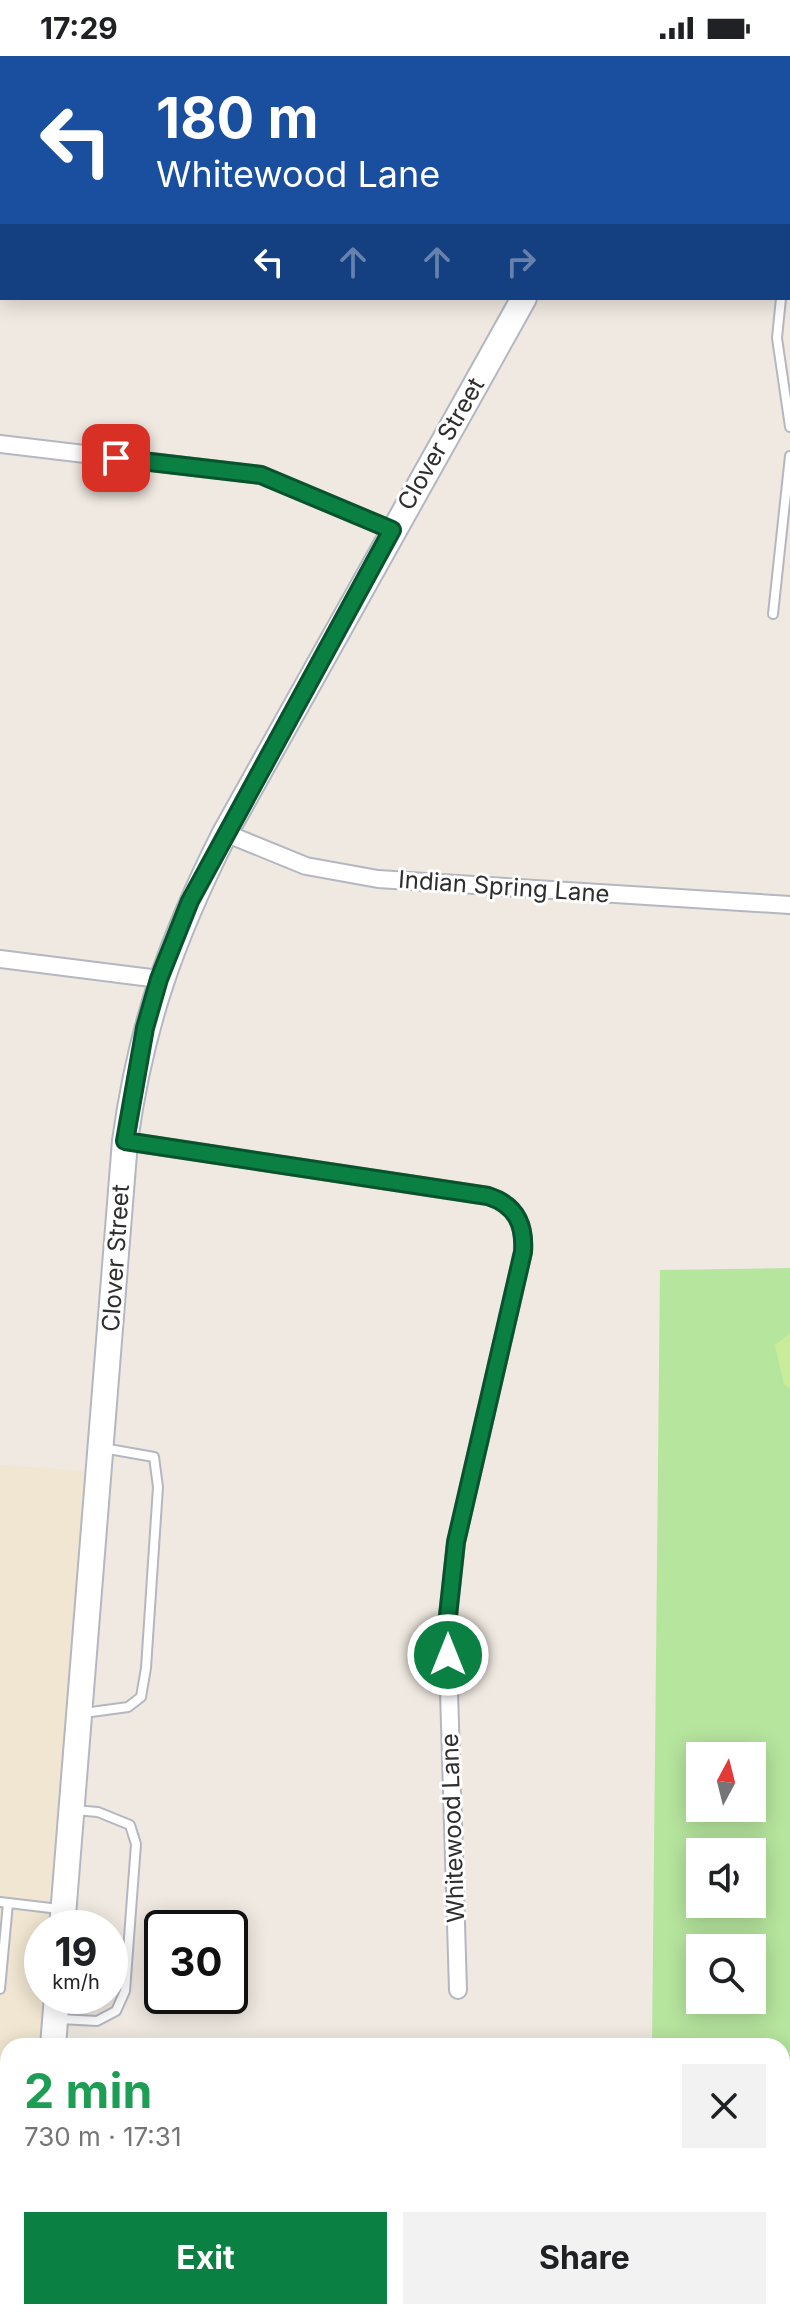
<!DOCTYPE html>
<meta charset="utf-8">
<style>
:root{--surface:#fff;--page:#f2f2f2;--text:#202124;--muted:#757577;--accent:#0b8043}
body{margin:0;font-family:Inter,sans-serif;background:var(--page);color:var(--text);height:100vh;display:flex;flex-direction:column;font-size:30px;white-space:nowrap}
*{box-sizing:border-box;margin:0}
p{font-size:26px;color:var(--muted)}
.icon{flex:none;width:44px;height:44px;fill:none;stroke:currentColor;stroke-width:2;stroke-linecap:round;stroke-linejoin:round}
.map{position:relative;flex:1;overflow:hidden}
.details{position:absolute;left:0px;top:1982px;width:790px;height:282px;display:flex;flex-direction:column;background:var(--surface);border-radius:24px 24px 0 0;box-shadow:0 4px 20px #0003}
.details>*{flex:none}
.hud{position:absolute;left:0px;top:0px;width:790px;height:244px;box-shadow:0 4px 20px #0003;background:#1a4fa0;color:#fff;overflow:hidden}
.needle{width:52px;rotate:7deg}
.fabs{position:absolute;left:686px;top:1686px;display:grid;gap:16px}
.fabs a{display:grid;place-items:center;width:80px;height:80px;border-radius:0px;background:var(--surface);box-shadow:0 4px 20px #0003;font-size:40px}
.speed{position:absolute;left:24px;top:1854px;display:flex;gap:16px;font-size:40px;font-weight:700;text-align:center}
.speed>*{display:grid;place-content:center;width:104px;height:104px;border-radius:50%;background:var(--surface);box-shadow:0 4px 20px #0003;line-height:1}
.speed small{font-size:20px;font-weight:400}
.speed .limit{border:4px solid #111;border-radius:12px;background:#fff;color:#111}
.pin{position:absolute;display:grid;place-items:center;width:68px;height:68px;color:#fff;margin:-34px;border-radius:16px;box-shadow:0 4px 12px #0006}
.me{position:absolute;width:88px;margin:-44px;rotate:0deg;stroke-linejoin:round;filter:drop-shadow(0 0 6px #0008)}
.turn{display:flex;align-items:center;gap:28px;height:168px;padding:0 24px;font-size:36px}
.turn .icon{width:104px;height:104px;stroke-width:2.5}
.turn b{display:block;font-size:56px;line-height:68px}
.lanes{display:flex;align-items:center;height:76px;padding:0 24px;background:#0003;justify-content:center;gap:40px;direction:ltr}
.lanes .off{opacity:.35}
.round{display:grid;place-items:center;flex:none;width:84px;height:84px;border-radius:0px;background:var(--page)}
.headline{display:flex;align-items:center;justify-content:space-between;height:136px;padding:0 24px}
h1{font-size:48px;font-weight:700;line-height:60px;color:#1e9e55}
.button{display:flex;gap:16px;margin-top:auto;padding:16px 24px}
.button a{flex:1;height:92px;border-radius:0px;background:var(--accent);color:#fff;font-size:32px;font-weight:700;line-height:92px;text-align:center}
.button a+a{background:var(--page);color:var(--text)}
.status{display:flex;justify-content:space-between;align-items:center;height:56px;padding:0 40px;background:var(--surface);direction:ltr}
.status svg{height:22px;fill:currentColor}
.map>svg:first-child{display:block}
</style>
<div class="status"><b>17:29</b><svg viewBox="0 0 49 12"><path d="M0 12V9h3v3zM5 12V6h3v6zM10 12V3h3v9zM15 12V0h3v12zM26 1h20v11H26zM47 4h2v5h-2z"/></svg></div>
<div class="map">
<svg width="790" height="2263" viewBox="0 0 790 2263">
<rect width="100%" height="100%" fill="#efe9e1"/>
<!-- education -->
<path fill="#f0e6d1" d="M0,1409l85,6 -36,457h-7l1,68 -4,50h-31v266h7v7h-15z"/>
<!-- green -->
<path fill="#b6e59e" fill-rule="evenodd" d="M790,1212v1051h-136l-5,-1v-6h133v-266h-130l8,-776zM700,1700h52v52h-52zM700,1796h52v52h-52zM700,1892h52v52h-52z"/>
<!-- pitch -->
<path fill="#c9ec9a" d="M790,1277v55l-6,-3 -9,-40z"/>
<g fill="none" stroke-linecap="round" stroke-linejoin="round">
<!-- stream -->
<path stroke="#75cff0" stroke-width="5" d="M722,0l2,2
M788,60l2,1"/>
<!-- lane casing -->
<g stroke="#b4b7c1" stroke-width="12">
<path id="lane" d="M781,242l-4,40 13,89
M773,558l17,-158
M84,1657l44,-6 13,-10 5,-29 12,-181 -4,-30 -51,-9
M0,1846l59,7
M0,1933l8,-86
M60,1963l37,2 19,-10 9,-20 11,-147 -6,-19 -32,-13 -24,-2
M0,2030l8,2
M0,2203h8
M472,2256l30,7"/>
</g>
<!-- street casing -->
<g stroke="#b4b7c1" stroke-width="20">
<path id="street" d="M0,230l2,-16
M0,388l261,31 131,55
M225,777l81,33 72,13 412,26
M0,903l159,20
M125,1085l363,55c28,9 37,28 35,56l-67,290 -9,83 11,365"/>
</g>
<!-- secondary casing -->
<g stroke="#b4b7c1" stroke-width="28">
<path id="secondary" d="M659,2l2,-2
M62,1872l63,-787c16,-117 47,-203 100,-308l299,-535
M53,1990l4,-50
M31,2263v-7"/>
</g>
<!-- primary casing -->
<g stroke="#c9c9c9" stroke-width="30">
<path id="primary" d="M0,125h2
M788,184h2"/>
</g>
<!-- lane -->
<use href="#lane" stroke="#fff" stroke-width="8"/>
<!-- street -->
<use href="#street" stroke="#fff" stroke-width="16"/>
<!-- secondary -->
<use href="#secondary" stroke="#fff" stroke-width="24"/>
<!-- primary -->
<use href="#primary" stroke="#f2d163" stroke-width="26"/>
</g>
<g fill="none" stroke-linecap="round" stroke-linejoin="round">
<!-- route casing -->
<g stroke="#07532c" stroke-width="20">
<path id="route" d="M116,402l145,17 131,55 -202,371 -31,78 -14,49 -20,113 363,55c28,9 37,28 35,56l-67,290 -9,83 1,30"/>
</g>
<!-- route -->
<use href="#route" stroke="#0b8043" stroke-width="14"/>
</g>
<g text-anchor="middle" stroke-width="6" stroke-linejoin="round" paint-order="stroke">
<!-- street labels -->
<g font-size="24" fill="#2e2e2e" stroke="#fff">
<text transform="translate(441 388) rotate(-60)" y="8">Clover Street</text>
<text transform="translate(504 831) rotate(4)" y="8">Indian Spring Lane</text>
<text transform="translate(116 1202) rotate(-86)" y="8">Clover Street</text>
<text transform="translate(453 1772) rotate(-92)" y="8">Whitewood Lane</text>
</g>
</g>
</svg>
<div class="fabs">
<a><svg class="needle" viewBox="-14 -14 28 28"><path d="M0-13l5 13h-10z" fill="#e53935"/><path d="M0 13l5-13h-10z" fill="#757577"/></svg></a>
<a><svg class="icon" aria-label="sound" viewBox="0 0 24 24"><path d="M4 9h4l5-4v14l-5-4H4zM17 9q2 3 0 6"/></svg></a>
<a><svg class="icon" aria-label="search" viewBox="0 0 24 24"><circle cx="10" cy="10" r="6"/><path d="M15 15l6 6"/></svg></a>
</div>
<div class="speed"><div>19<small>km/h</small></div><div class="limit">30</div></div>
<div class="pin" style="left:116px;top:402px;background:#d93025"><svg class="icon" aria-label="arrive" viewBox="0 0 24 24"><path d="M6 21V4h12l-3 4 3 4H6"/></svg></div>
<svg class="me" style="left:448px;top:1599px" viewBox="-20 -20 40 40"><circle r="17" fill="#0b8043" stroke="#fff" stroke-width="3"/><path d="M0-11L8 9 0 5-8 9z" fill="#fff"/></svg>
<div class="hud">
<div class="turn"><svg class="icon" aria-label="left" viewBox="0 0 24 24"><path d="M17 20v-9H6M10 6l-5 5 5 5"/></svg><div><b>180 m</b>Whitewood Lane</div></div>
<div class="lanes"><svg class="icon" aria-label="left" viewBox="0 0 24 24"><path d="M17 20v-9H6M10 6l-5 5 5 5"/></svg><svg class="icon off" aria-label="ahead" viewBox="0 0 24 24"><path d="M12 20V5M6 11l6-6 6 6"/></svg><svg class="icon off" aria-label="ahead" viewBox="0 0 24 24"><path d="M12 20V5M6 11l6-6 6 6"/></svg><svg class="icon off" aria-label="right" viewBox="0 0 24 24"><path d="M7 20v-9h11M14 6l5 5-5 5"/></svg></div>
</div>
<section class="details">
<div class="headline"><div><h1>2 min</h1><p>730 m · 17:31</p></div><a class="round"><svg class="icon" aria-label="close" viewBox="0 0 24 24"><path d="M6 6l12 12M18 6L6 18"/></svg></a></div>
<div class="button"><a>Exit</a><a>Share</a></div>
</section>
</div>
